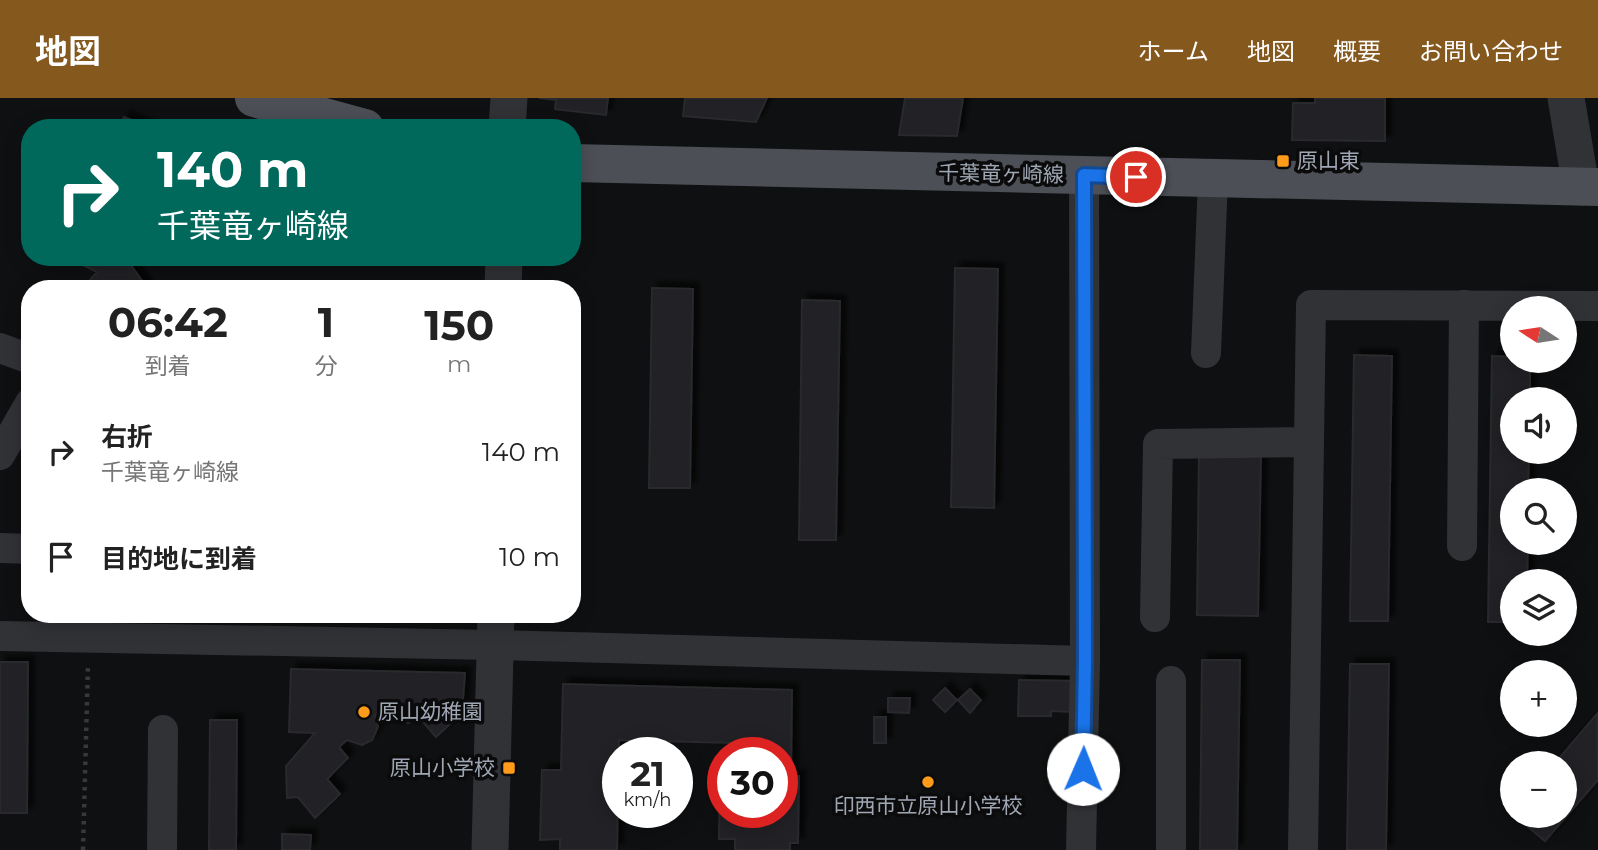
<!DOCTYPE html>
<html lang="ja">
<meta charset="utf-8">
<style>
:root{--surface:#fff;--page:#f6f6f6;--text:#222;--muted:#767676;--accent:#85581e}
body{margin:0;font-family:Montserrat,"Noto Sans JP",sans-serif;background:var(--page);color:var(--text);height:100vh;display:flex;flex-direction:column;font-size:26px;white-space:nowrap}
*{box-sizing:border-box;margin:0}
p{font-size:23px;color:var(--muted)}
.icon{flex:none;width:38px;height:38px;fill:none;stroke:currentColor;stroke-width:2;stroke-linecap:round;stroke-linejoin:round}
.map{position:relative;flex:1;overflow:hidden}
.details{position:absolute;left:21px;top:182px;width:560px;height:343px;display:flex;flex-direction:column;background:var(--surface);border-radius:28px;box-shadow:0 4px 18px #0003}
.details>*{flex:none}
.banner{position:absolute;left:21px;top:21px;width:560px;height:147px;border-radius:28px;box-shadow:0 4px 18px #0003;background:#00695c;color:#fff;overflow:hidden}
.needle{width:46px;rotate:282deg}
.buttons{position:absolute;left:1500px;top:198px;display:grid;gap:14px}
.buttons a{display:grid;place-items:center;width:77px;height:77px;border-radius:50%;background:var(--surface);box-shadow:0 4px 18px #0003;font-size:35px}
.speed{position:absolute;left:602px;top:639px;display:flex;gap:14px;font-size:35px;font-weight:700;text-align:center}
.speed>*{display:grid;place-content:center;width:91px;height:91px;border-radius:50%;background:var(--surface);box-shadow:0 4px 18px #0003;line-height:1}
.speed small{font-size:18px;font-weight:400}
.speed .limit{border:10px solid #d22;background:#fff;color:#111}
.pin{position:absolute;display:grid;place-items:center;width:60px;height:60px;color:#fff;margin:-30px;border:4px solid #fff;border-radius:50%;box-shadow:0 2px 7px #0007}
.me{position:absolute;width:77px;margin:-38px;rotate:1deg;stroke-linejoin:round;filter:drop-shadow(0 0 5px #0008)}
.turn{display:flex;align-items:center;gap:24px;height:147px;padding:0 21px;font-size:32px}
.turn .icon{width:91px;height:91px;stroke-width:2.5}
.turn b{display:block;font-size:49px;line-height:60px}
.eta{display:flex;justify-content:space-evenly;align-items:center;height:119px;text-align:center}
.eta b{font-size:42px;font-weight:700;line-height:49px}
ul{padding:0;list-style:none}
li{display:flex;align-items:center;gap:21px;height:105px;padding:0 21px}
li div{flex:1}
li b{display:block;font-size:26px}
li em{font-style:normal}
header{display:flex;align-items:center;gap:42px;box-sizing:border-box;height:98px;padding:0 35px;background:var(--accent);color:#fff}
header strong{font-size:33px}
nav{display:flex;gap:38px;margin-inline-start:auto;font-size:24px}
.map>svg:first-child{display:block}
</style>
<header>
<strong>地図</strong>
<nav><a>ホーム</a><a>地図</a><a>概要</a><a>お問い合わせ</a></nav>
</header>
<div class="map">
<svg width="1598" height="752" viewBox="0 0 1598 752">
<defs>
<filter id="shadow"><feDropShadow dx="6" dy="-6" stdDeviation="2" flood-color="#0009"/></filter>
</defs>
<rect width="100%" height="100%" fill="#0f1011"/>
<!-- building -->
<path fill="#222325" stroke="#292a2d" stroke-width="2" filter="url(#shadow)" d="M539,0h69l-2,17 -51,-6 1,-9z
M685,0h82l-11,24 -73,-6z
M905,0h58l-6,38 -58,-1z
M1315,0h70v43l-93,-1 1,-37h22z
M124,19l28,11h-34z
M67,159h63l-2,4 20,28h-57l-4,-6 10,-11z
M955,170l43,1 -4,239 -43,-1z
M652,190l41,1 -3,199h-41z
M802,202l38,1 -4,239h-37z
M1354,257l38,1 -4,265h-38z
M1492,258l20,1v3h18v39h-18v53h17l-1,38h-16v52h16l-1,39h-15v41h-24z
M1199,355l62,1 -3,162 -61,-1z
M1202,562h38l-3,190h-37z
M0,564h28l-1,151h-27z
M1350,566h39l-3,186h-39z
M291,571l174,4 -3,40 -26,24 -18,-21 -10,7 -23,-20 -10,13 3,11 -6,13 -10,5 -15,-5 -8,7 9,11 -21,21 13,15 -25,24 -17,-21 -11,1 -1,-32 29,-33 -26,-1z
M1019,582l54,1 -1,31 -21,-1v5h-33z
M563,586l229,6 -1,86h8l-1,67h-8v7h-55v-11h-16l1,-69h3v42h59v-60h-46v-9l-117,-3 -2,110h-57v-11l-20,1 2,-70h19z
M945,590l12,12 -12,12 -12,-12z
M970,591l11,11 -11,13 -12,-13z
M888,600h22l-1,15 -21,-1z
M1597,616l1,66 -53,61 -30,-25h49v-53h-9z
M874,619h12v26h-12z
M210,622h27l-1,130h-27z
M282,736l29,1 -1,15h-28z"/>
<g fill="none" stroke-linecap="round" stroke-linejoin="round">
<!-- path -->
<path stroke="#36393d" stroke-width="4.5" stroke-dasharray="3.5 5" stroke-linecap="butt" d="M83,752l5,-185"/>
<!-- minor -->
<path stroke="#303236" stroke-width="30" d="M0,250l30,11
M1206,255l7,-174
M0,357l30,-52
M1462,448l2,-241
M0,450l30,1
M1155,519l3,-173 151,-2
M0,538l495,9 590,16
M162,752l1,-120
M1081,752l4,-189 -1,-486
M1171,752v-169
M1303,752l8,-545 287,1"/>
<!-- tertiary -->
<path stroke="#303236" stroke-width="37" d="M1566,0l15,89
M507,30l2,-30
M503,191l1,-32
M490,752l6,-236"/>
<!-- primary -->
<path stroke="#4c4f56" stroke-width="38" d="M254,0l111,30
M572,65l1026,24"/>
</g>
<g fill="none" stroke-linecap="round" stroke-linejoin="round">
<!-- route casing -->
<g stroke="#114b97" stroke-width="18">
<path id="route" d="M1083,671l2,-108 -1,-486 52,2"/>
</g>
<!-- route -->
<use href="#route" stroke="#1a73e8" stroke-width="12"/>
</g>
<!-- markers -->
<g fill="#ff9b1a" stroke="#0b0b0c" stroke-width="2.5">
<rect x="1276" y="56" width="14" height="14" rx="3.5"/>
<circle cx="364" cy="614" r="7"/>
<rect x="502" y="663" width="14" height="14" rx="3.5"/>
<circle cx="928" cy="684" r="7"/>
</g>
<g text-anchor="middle" stroke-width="7" stroke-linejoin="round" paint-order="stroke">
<!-- poi labels -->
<g font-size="21" fill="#9fa7b4" stroke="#0b0b0c" text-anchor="start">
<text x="1297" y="70">原山東</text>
<text x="378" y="621">原山幼稚園</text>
<text x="495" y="677" text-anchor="end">原山小学校</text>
<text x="928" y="715" text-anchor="middle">印西市立原山小学校</text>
</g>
<!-- street labels -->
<g font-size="21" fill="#9fa7b4" stroke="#0b0b0c">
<text transform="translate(1001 76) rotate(1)" y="7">千葉竜ヶ崎線</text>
</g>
</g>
</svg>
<div class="buttons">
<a><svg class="needle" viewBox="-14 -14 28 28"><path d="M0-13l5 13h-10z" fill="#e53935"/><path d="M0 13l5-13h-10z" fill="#767676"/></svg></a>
<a><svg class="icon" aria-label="sound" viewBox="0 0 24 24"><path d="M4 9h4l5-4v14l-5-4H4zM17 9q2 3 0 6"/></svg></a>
<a><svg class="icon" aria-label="search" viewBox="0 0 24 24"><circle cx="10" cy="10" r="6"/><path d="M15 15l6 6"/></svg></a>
<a><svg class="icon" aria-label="layers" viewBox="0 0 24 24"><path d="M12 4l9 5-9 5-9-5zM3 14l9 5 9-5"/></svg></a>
<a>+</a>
<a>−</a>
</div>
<div class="speed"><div>21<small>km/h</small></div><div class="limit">30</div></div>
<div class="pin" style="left:1136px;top:79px;background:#d93025"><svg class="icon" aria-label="arrive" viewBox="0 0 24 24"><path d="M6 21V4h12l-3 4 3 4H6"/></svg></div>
<svg class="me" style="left:1083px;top:671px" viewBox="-20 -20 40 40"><circle r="19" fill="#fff"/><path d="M0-13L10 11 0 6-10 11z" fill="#1a73e8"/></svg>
<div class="banner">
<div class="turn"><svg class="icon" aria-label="right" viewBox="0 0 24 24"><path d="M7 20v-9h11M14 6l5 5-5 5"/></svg><div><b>140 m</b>千葉竜ヶ崎線</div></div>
</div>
<section class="details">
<div class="eta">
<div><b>06:42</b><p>到着</p></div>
<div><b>1</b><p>分</p></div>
<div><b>150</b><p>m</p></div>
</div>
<ul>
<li><svg class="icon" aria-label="right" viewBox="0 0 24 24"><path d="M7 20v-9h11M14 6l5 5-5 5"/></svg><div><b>右折</b><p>千葉竜ヶ崎線</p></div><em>140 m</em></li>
<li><svg class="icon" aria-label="arrive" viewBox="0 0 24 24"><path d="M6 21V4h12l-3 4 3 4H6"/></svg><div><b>目的地に到着</b></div><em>10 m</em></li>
</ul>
</section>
</div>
